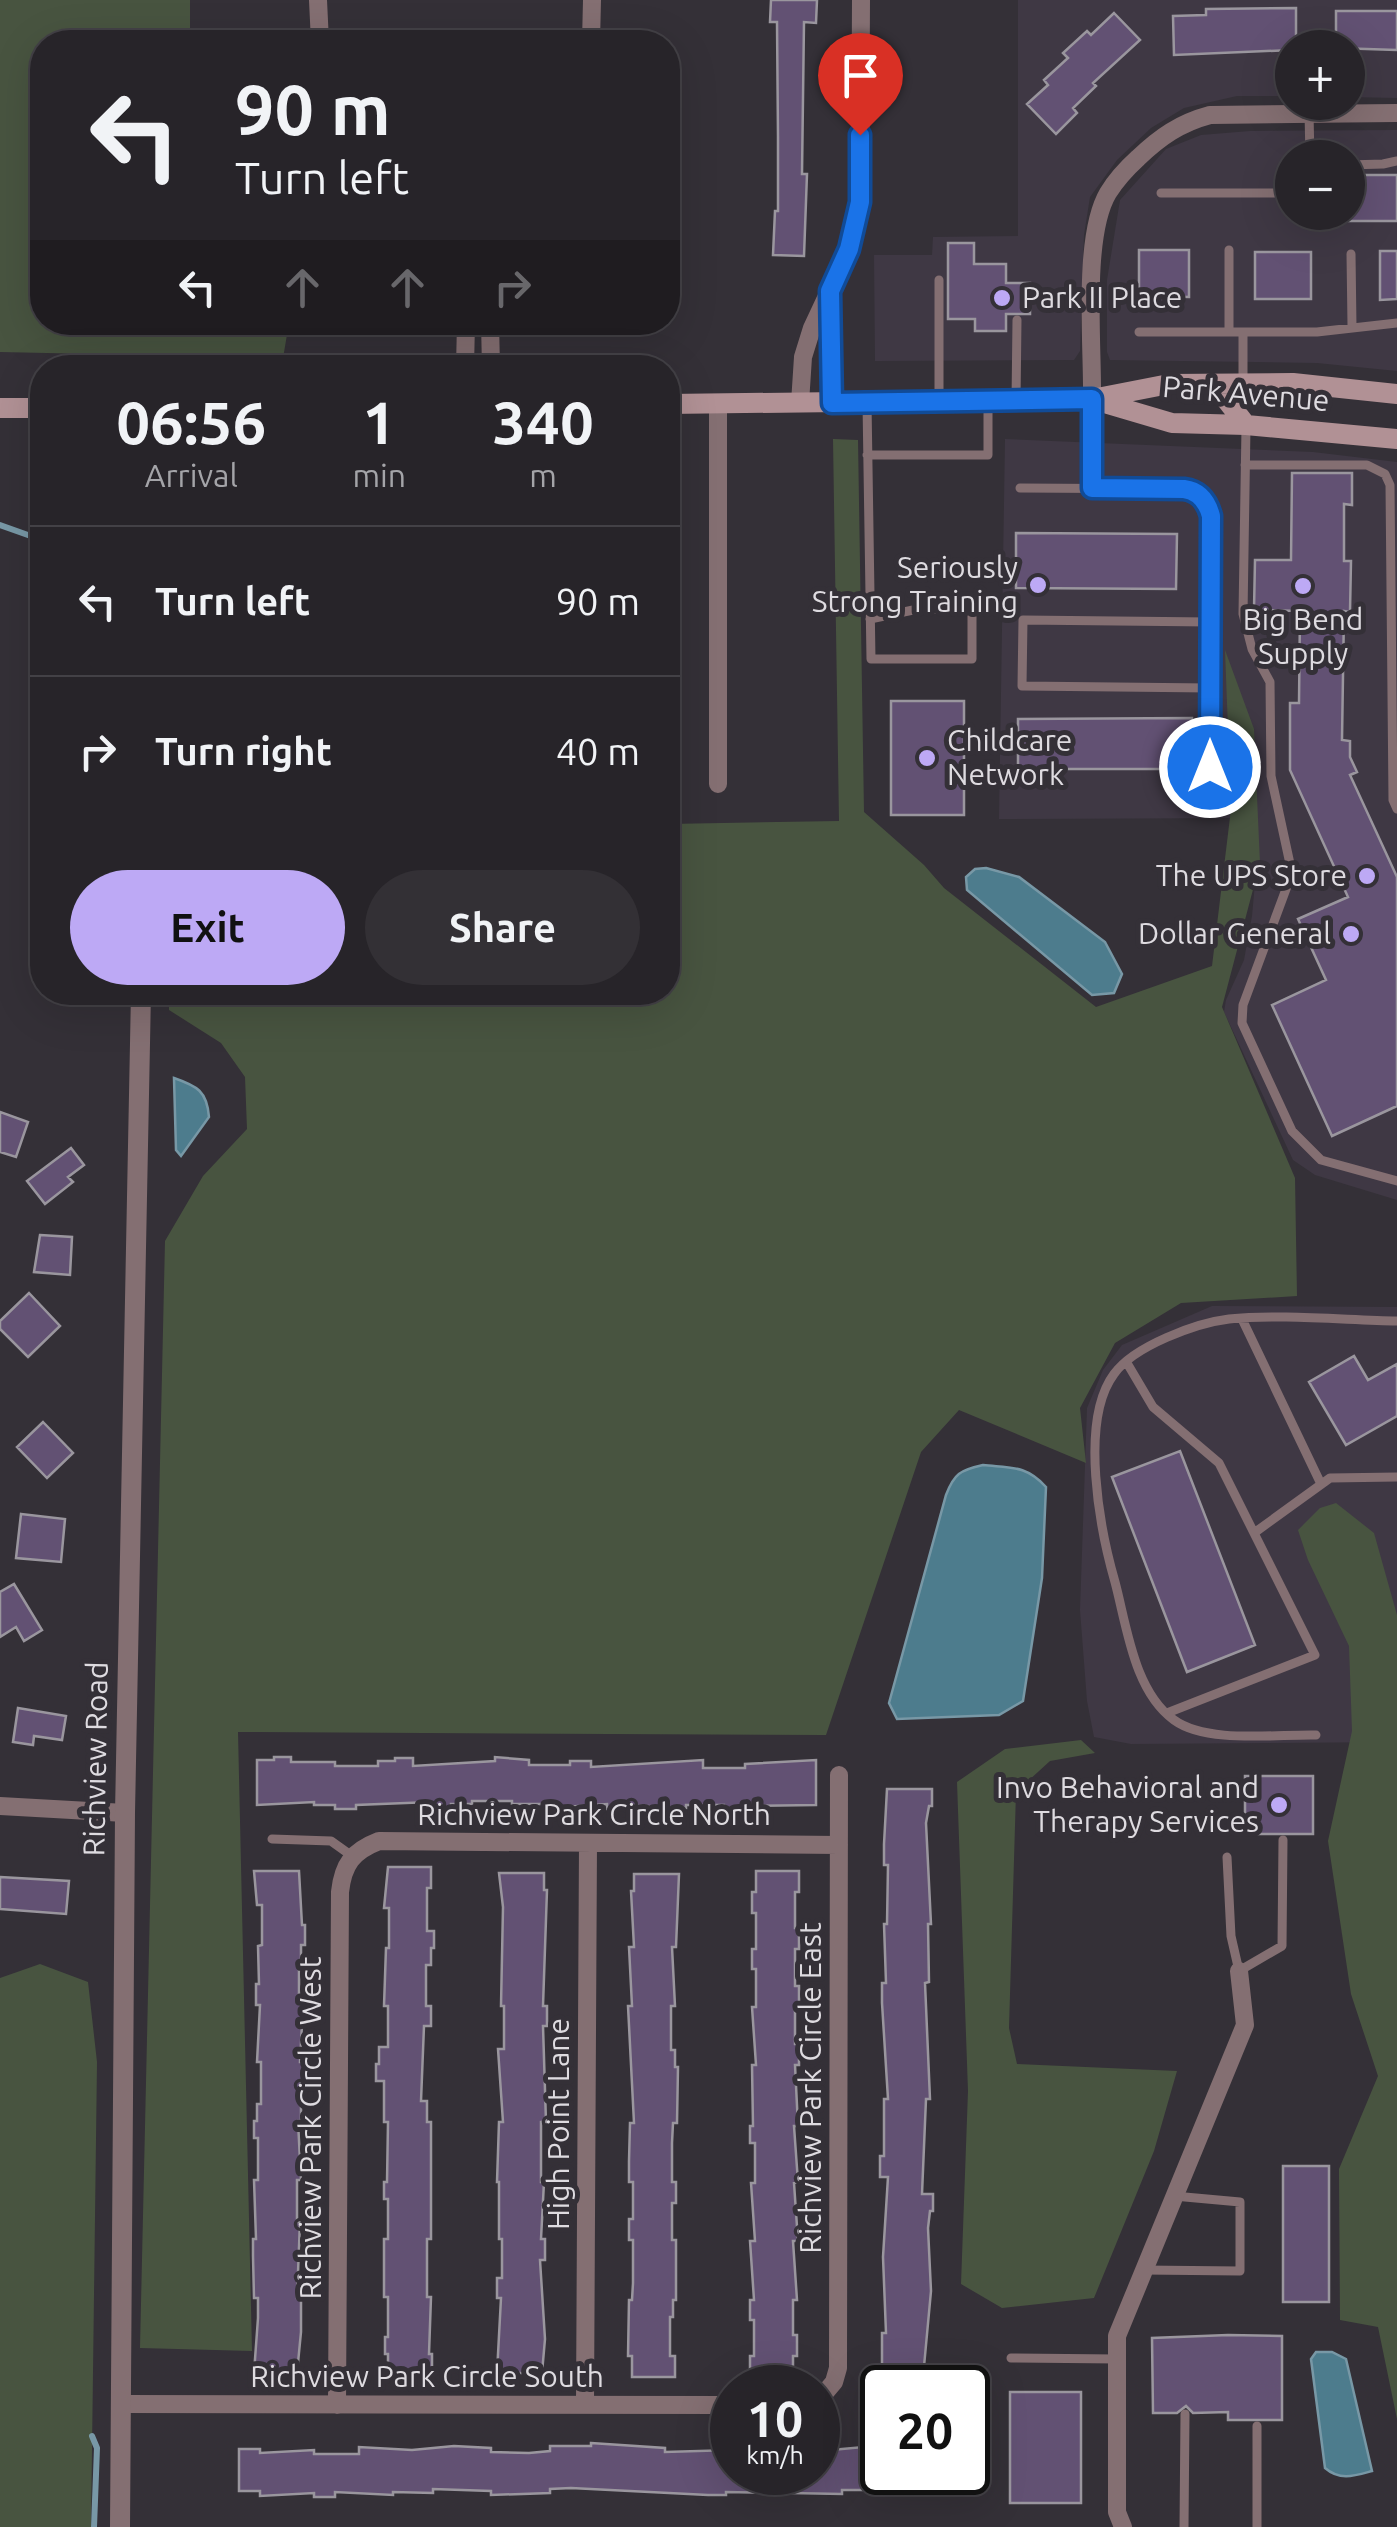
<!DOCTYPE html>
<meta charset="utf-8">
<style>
:root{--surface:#272429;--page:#333035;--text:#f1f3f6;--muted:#a4a4a8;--line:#434146;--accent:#bda9f5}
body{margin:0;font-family:Ubuntu,sans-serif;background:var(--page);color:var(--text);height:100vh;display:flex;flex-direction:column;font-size:38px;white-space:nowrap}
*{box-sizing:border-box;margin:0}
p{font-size:32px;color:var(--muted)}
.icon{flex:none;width:55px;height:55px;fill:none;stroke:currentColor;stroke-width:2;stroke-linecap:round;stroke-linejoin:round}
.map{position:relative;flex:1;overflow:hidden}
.side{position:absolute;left:30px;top:355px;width:650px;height:650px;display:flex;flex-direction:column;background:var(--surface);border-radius:40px;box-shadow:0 10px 40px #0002,0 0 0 2px var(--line)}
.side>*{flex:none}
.banner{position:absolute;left:30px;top:30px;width:650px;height:305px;border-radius:40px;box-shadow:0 10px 40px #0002,0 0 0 2px var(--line);background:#272429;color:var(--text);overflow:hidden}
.tools{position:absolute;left:1275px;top:30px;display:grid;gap:20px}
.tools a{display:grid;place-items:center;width:90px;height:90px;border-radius:50%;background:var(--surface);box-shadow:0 10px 40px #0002,0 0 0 2px var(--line);font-size:50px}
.speed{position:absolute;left:710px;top:2365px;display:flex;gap:20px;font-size:50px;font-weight:700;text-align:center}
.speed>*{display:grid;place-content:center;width:130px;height:130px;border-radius:50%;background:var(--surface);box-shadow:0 10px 40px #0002,0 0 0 2px var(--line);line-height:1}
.speed small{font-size:25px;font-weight:400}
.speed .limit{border:5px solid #111;border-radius:15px;background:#fff;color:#111}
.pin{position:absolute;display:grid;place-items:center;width:85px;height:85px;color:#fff;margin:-102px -42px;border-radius:50% 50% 50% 0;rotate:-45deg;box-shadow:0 0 10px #0007}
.pin .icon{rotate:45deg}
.me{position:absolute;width:110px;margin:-55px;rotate:0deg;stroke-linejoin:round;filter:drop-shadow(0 0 8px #0008)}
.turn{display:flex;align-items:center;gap:35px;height:210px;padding:0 40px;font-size:45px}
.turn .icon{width:130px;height:130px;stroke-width:2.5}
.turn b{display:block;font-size:70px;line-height:85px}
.lanes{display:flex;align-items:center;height:95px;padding:0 40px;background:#0003;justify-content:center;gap:50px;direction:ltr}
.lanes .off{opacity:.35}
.eta{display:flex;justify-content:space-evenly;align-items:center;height:170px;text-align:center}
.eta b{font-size:60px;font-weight:600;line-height:70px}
.primary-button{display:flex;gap:20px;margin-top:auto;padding:20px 40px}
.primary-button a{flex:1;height:115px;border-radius:60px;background:var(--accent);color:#111;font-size:40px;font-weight:600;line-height:115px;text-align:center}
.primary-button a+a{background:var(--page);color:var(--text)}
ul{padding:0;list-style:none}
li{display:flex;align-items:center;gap:30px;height:150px;padding:0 40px;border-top:2px solid var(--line)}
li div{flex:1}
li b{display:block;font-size:38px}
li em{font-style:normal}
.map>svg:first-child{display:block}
</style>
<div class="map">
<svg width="1397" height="2527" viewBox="0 0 1397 2527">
<rect width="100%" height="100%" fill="#343037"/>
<!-- built -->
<path fill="#3f3844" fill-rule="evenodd" d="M1018,0h379v98l-49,-1v-49h-56v48h-55l-53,12 -33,20 -34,32 -27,37 -6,38 -4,116 -6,9 -199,1 -1,-106h58l1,-18 85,-1z
M1397,130v241l-80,-8 -207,-3 -3,-8v-72l13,-80 46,-51 35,-14 49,-4zM1292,158h56v54h-56z
M1005,439l308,13 84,10v738l-82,-25 -22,-15 -69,-148 2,-12 18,-40 8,-44 4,-44 -7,-54 -250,1z
M1212,1306l185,1v435l-266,2 -37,-7 -7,-36 -7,-91 7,-202 16,-38 19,-25z"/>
<!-- green -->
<path fill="#485440" d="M0,0h190v42h-148v280l247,1 -6,35 -283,-6z
M833,439l25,1 6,372 60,53 20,23 152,119 116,-41 19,-157 -6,-159 29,79 6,134 -38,144 73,171 2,118 -116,7 -66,40 -35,65 6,55 -127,-53 -38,42 -95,283 -588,-3 14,619 -112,-3 25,-1107 38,-65 44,-47 -2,-52 -24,-34 -52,-33v-17l499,-1v-168l171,-3z
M1336,1503l38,30 23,82v804l-19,-92 -38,-7 -1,-151 39,-93 -27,-82 -23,-153 24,-110 -3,-85 -41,-86 -10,-30 22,-22z
M1081,1740l14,13 -45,8 -34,31 -7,236 8,36 160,7 -23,80 -60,147 -92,10 -41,-24 7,-193 -11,-309 48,-33z
M40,1964l48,18 9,80 -6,465h-91v-549z"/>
<!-- water -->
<path fill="#4d7c8d" stroke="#7898a6" stroke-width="2.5" d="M986,868l33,9 86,65 17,32 -8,19 -22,2 -125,-105 -1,-13 9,-8z
M174,1078c23,8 33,13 35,39l-28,39 -5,-6z
M983,1465c28,3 43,0 63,22l-4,91 -19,123 -24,14 -102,4 -8,-16 57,-208c8,-21 14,-25 37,-30z
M1316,2352h16l14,7 26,112c-18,5 -32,10 -47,-3l-14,-109z"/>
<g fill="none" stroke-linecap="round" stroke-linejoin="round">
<!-- stream -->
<path stroke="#7898a6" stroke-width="6" d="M0,525l42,15
M92,2436l5,12 -3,79"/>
</g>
<!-- building -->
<path fill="#625173" stroke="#9a969e" stroke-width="2.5" d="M771,0h46l-1,23 -12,-1 -2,152h5l-3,82 -31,-1 2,-44h3v-74l-1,-115h-7z
M1296,8v40l-4,2 -118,5 -1,-39 33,-1v-6z
M1336,11h61v39l-61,-2z
M1114,13l26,27 -47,43 3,3 -23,22 4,5 -21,21 -29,-30 21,-19 -4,-5 24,-22 -5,-5 24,-22 4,4z
M1348,175h49v46h-49z
M948,243h26v21h32v19h24v31h-24v17h-31v-12h-27z
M1139,250h50v47l-50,-1z
M1380,251h17v48l-17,1z
M1255,252h56v47h-56z
M1292,473h60v32l-8,-1v57h7l-1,51 -6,-1 -2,129 8,1v16l7,15 -7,3 47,102v229l-65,30 -60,-131 54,-25 -28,-61 50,-22 -58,-127v-67h9l1,-92 -46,-1 1,-50h36z
M1016,533l161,1 -1,55 -160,-1z
M891,701h73v114h-73z
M1192,718l1,51h-175v-50z
M0,1112l28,10 -12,35 -16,-5z
M71,1148l13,17 -16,12 5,5 -28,22 -18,-23z
M40,1235l32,2 -2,38 -36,-3z
M29,1293l31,33 -32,31 -28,-28v-8z
M1354,1356l14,24 29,-16v52l-51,29 -37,-63z
M43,1422l30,31 -26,25 -30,-31z
M1180,1451l75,194 -68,27 -75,-195z
M21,1514l44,5 -4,43 -45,-4z
M14,1584l28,46 -18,11 -8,-14 -16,10v-45z
M18,1708l48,8 -4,24 -28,-4 -1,9 -20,-3z
M274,1757h17v5h44v4h43v-5h17v-3h18v8l82,-5v-4l34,3v5h41v-4h21v6l112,-7v8h42v-4l71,-4v45l-71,1v5h-21v-6h-38v3l-58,-3v4h-21v-5l-58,4v-4h-37v-3h-40v3h-21v4h-20v-6l-75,3v4h-21v-4h-21v-3l-57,3v-45h17z
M1245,1776h68v58h-68z
M887,1789h45v17h-3l-3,17 5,101h-3l1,58 -4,1 5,116h-4l-4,95h11v17h-3l-2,17 3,63 -9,97h-40v-55h4l-3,-76 5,-80h-8v-21h4v-57h4l-6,-96v-20h4l-2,-59h3l1,-59h-4v-21z
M388,1867h43v21h-4v43h7v17h-3v17h-5v41h5v20h-7l-3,75h6v21h4v117h-4v58h4l-2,57h3v18h-44v-18h-3v-17h3v-40h-4v-58h4v-40h-4v-17h3l1,-60h-4v-41h-8v-17h3v-17h9v-41h-4l2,-58h3v-40h-5z
M254,1871h45l3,54h3v20h-4v21h-2v38l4,1 -3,57h4v21h-3v38h-3l3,59h-4v42h3l-3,76h4v34l-4,41h-43l4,-55v-20h-4l-1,-42v-17h3l-2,-59h4v-42h-4v-17h3v-17h4v-42h-4l3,-57h-4v-21h3l-1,-38 4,-1v-40h-5z
M756,1871h43v21h-4v36h4v21h-4v37h4v21h-4v37h4v21h-4l3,61h-4l4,56 -4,1 4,58h-5l4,59h-4v35h4v21h-4v21h-43v-21h4v-36h-4v-20h4l-4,-59h5l-4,-58h4v-40h-5v-17h3l-1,-61h4l-4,-58h4v-38h-4v-20h4v-36h-4v-21h4z
M499,1873h45v17h3l-4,116h4v20h-4l3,96h-5v60h3l-3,57h4v21h-5l5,79 -3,34h-45l4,-75h-4v-20h5v-39h-3v-57h-2l2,-60h4l-5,-73h6v-43h-3l2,-99z
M634,1874h45l-3,73h-4l3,59h-4v44h4v17h3l-1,56h-4l-1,20v39h4v21h-4v37h4v60h-3v17h-3v39h5v21h-43v-21h-4l1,-56h3l1,-17v-43h-4v-21h4v-37h-4v-21l1,-38h4l-6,-117h4l-3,-59h5l-3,-56h3z
M0,1877l69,4 -3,33 -66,-5z
M1283,2166h46v136h-46z
M1228,2335l54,1v84h-54v-8l-35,1 -7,-7 -9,7h-24l-1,-75z
M1010,2392h71v111h-71z
M591,2443l74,5v4l67,-2v22h89v-21l42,-4v43h-21v4l-116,-2v3h-18l-137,-7 -21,1v4l-59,2v-4l-58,-2v4l-40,-1v3l-58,-3v5h-21v-4l-54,3v-5h-21v-42h21v4l54,-3v4h45v-7l53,3 42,-4 37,2v4l38,1 21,-2v-5h41z"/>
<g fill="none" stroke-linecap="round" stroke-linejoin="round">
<!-- service -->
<path stroke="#846f72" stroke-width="9" d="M1309,113l1,45
M1348,165l35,-1 14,-3
M1161,193h131
M1351,254l1,72
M939,280v121
M1139,332h178l80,-9
M1229,332v-82
M1243,332v49
M1016,400l1,-80
M1092,401v87
M867,403l4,256h101v-49l-54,-1 -48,10
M1246,427l-3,187 9,35 18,33 1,94 21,97 -49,132 -1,18 50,108 29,29 76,21
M867,455h121v-54
M1245,465h122l18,9 5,11 3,315 4,9
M1020,488l164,1 21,11 6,16 -2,291
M1210,688l-188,-2 1,-66 187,2
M1242,1319l79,165
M1127,1363l26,44 66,56 96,192 -148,58
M1254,1533l76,-55 67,-1
M1316,1735c-40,-1 -109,9 -142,-15 -40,-29 -47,-93 -59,-138 -15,-52 -36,-161 -1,-208 20,-28 82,-51 115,-55 50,-5 116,1 168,2
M272,1839l59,2 21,15
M1227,1857l4,79 8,35 43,-25 1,-106
M1143,2270l97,1v-69l-66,-6
M1011,2358l106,1
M1257,2426v101
M1184,2527l1,-113"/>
<!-- minor -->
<path stroke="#846f72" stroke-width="18" d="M318,0l2,42
M591,42l1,-42
M829,294l4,109
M490,322l1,46
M465,368l1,-46
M1092,399c1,-53 -10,-162 16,-206 8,-13 19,-25 30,-35 22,-21 42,-35 72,-43l187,-2
M800,403l3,-46 9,-29 37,-79 11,-47 1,-202
M718,784v-381
M0,1806l125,7
M818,2401l16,-19 4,-14 1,-593
M121,2404l611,1
M337,2405l3,-513c3,-28 13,-41 39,-51l460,4
M585,2405l3,-562
M1123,2527l-6,-15v-176l128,-311 -6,-54"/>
<!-- tertiary -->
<path stroke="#846f72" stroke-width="20" d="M120,2527l5,-714 16,-821"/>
<!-- secondary -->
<path stroke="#b19195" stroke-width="20" d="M1214,384l32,41
M1094,400l78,23 74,2 151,14
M668,404l424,-5 77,-15 124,-1 104,11
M0,408h42"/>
</g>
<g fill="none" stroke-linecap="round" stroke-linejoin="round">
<!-- route casing -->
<g stroke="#114b97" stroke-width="25">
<path id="route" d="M860,135v67l-11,47 -19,42 2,112 260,-4v89l92,1c15,2 23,12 27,27l-1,251"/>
</g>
<!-- route -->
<use href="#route" stroke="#1a73e8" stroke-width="18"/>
</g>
<!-- markers -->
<g fill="#bda9f5" stroke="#343037" stroke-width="4">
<circle cx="1002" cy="298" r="10"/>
<circle cx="1038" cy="585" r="10"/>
<circle cx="1303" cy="586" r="10"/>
<circle cx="927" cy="758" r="10"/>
<circle cx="1367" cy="876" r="10"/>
<circle cx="1351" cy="934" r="10"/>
<circle cx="1279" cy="1805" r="10"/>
</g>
<g text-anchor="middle" stroke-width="10" stroke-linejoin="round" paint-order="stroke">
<!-- poi labels -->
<g font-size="30" fill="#dedbe0" stroke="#343037" text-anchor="end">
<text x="1022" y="308" text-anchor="start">Park II Place</text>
<text x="1018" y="578">Seriously<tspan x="1018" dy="34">Strong Training</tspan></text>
<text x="1303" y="630" text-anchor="middle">Big Bend<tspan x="1303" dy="34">Supply</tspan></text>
<text x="947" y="751" text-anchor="start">Childcare<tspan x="947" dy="34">Network</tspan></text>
<text x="1347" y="886">The UPS Store</text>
<text x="1331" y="944">Dollar General</text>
<text x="1259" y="1798">Invo Behavioral and<tspan x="1259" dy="34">Therapy Services</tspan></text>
</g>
<!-- street labels -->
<g font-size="30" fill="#dedbe0" stroke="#343037">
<text transform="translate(1246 394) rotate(5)" y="10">Park Avenue</text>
<text transform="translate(96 1759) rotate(-89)" y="10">Richview Road</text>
<text x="594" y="1825">Richview Park Circle North</text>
<text transform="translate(811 2088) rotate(-90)" y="10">Richview Park Circle East</text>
<text transform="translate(559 2124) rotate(-90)" y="10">High Point Lane</text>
<text transform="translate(311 2128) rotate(-90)" y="10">Richview Park Circle West</text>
<text x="427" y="2387">Richview Park Circle South</text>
</g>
</g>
</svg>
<div class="tools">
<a>+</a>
<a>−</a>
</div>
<div class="speed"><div>10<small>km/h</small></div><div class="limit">20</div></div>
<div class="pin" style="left:860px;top:135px;background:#d93025"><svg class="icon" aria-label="arrive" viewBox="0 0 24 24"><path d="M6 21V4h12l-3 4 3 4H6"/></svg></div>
<svg class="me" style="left:1210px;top:767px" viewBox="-20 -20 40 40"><circle r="17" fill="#1a73e8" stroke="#fff" stroke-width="3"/><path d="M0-11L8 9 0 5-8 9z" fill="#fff"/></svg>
<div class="banner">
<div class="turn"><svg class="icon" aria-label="left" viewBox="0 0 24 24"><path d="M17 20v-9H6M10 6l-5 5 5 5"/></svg><div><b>90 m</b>Turn left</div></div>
<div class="lanes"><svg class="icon" aria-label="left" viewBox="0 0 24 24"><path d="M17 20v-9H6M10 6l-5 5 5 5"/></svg><svg class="icon off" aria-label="ahead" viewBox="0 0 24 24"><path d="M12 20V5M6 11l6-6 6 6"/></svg><svg class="icon off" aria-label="ahead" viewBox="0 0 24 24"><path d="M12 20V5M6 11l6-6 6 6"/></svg><svg class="icon off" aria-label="right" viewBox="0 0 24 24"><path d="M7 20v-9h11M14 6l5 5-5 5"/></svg></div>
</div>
<section class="side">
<div class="eta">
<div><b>06:56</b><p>Arrival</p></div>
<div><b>1</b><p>min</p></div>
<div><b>340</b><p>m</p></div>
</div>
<ul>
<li><svg class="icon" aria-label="left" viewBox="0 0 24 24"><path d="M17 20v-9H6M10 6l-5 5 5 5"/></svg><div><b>Turn left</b></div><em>90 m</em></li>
<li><svg class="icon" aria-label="right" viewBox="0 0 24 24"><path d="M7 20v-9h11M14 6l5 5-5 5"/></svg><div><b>Turn right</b></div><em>40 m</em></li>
</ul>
<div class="primary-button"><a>Exit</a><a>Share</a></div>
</section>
</div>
